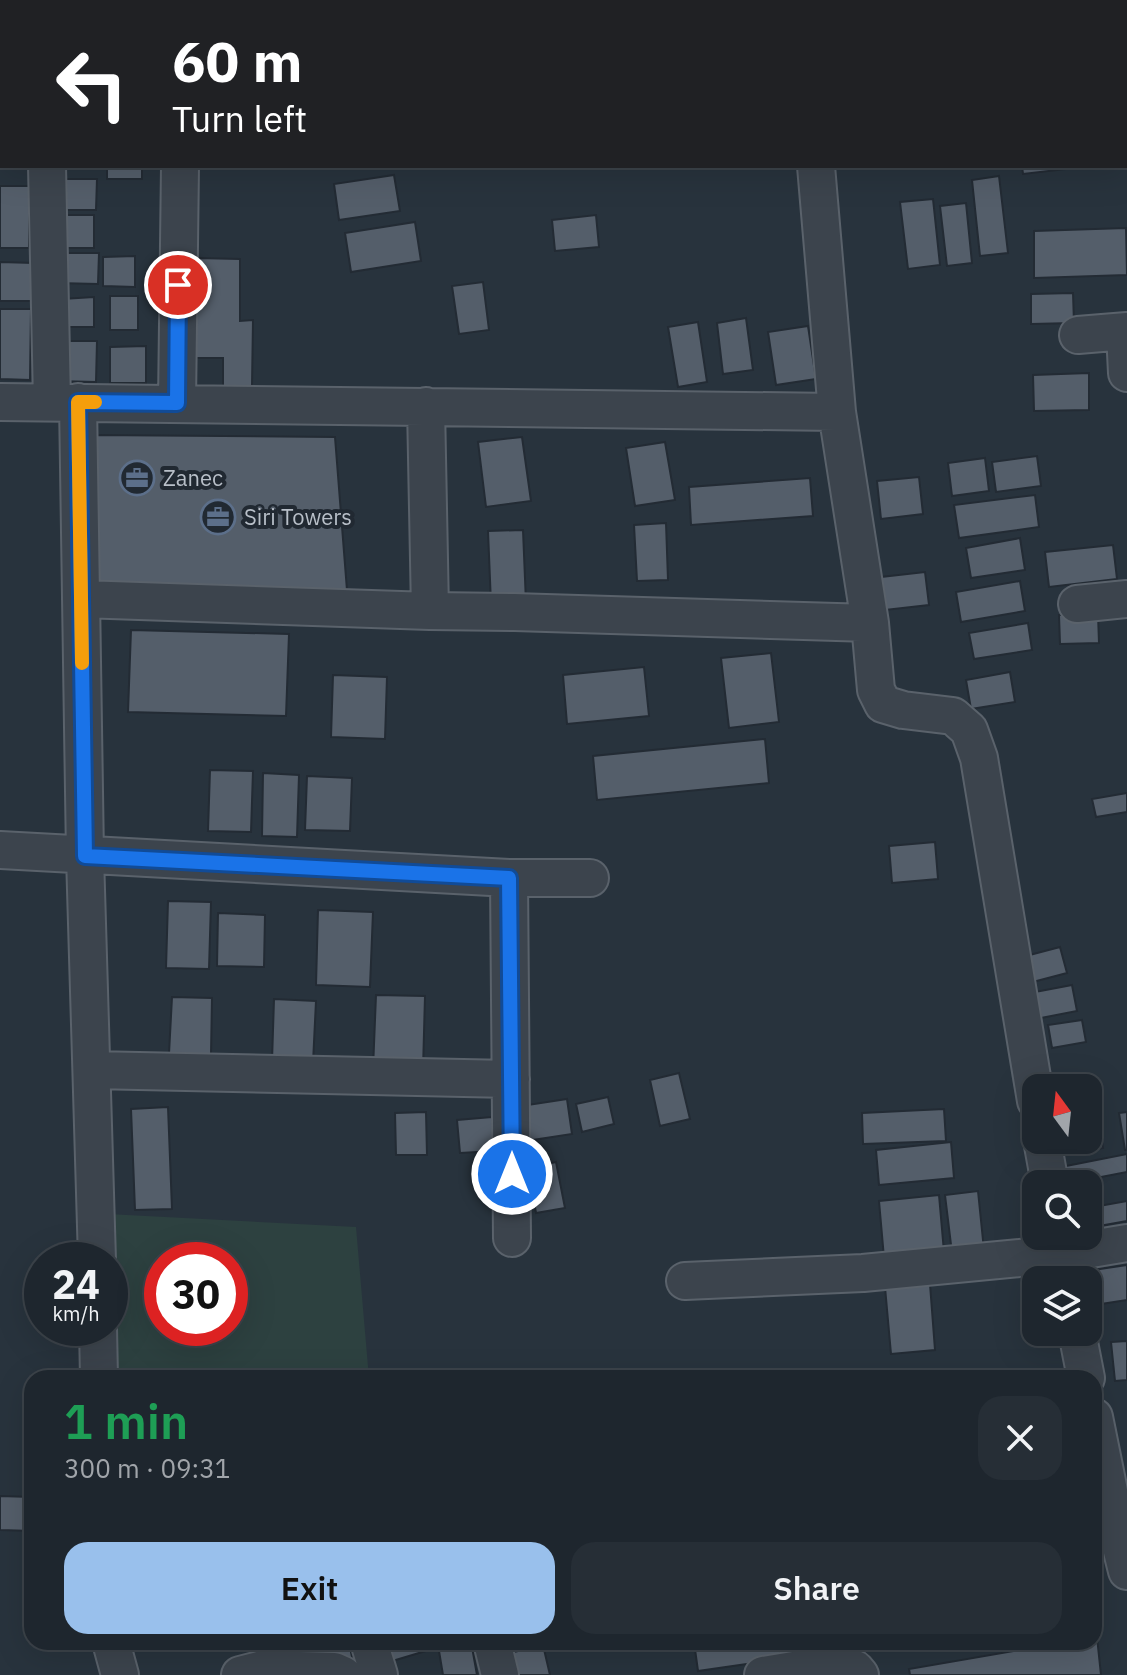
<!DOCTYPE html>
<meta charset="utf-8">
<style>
:root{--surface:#1e262e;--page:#262e36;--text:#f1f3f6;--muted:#a1a5aa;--line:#3c434a;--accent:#99c0ec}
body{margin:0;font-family:"IBM Plex Sans",sans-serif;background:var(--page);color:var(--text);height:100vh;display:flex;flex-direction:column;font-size:30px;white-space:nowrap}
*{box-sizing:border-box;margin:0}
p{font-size:26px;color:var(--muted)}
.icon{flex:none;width:44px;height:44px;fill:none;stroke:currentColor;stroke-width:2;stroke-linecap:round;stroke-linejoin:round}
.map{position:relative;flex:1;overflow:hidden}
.sheet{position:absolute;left:24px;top:1370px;width:1078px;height:280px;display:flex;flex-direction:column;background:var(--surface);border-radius:24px;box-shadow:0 8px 32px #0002,0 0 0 2px var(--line)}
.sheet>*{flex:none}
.hud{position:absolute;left:0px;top:0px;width:1128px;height:168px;box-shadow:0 8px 32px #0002,0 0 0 2px var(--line);background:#202124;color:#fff;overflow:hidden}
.needle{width:52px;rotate:345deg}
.tools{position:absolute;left:1022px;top:1074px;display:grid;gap:16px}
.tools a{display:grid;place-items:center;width:80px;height:80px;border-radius:16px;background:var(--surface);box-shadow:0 8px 32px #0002,0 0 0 2px var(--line);font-size:40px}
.speed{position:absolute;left:24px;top:1242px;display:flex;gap:16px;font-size:40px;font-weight:700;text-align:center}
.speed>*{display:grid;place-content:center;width:104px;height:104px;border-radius:50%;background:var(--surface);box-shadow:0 8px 32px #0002,0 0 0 2px var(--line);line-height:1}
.speed small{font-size:20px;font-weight:400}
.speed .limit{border:12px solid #d22;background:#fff;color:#111}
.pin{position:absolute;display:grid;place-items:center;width:68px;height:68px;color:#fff;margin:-34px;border:4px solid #fff;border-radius:50%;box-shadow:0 2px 8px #0007}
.me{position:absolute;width:88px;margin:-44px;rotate:0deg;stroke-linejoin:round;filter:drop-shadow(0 0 6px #0008)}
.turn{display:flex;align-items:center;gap:28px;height:168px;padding:0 40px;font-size:36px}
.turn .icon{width:104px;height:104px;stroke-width:2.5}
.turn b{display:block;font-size:56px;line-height:68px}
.round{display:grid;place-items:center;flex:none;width:84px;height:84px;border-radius:24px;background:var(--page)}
.head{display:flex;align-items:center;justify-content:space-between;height:136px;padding:0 40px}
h1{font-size:48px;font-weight:600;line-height:60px;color:#1e9e55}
.button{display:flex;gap:16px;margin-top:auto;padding:16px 40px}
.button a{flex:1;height:92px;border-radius:24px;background:var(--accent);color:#111;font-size:32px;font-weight:600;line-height:92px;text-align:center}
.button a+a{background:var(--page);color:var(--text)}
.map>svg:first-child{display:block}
</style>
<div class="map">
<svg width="1127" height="1675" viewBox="0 0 1127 1675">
<rect width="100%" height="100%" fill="#28333d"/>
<!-- green -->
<path fill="#2d4140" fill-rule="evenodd" d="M108,1214l248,13 13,151h-258l-1,-118zM162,1260h68v68h-68z"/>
<!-- building -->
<path fill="#545e6a" stroke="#232b34" stroke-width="2" d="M250,0h66v2h-66z
M490,0h36v2h-36z
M675,0h40v2h-40z
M1,102h1v58h-1z
M107,166h35v13h-35z
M1022,166h70l-69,8z
M394,175l6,36 -61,9 -5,-36z
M999,176l9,77 -28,3 -8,-76z
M53,179h44l-1,31h-43z
M0,186h29v62h-29z
M933,199l7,66 -32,4 -8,-67z
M966,203l6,60 -25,3 -7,-60z
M56,215h38v33h-38z
M596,215l3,32 -44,4 -3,-31z
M415,222l6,39 -70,11 -6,-39z
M1126,228l1,47 -93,3v-47z
M56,253h43l-1,31 -42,-1z
M135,256v31l-32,-1v-29z
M197,258l43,1v62l13,-1 -1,66h-29v-28h-39v-37h13z
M0,262l34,1 -1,38h-33z
M483,282l6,48 -30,4 -7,-48z
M1073,293l1,30 -43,1v-30z
M110,296h28v34h-28z
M94,297v30h-29l-3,-28z
M0,309h31l-1,71 -30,-1z
M746,318l7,52 -30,4 -6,-51z
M698,322l9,60 -29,5 -10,-60z
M808,326l8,53 -40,6 -8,-53z
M55,341h42l-1,41 -41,-1z
M146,346v37h-36v-36z
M1089,373v37l-55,1 -1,-36z
M92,435l243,2 13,166 -251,-7z
M522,437l9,64 -45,6 -8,-65z
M665,442l10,58 -40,6 -9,-58z
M1037,456l4,30 -45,6 -4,-30z
M985,458l4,33 -37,5 -4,-33z
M919,477l4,37 -42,5 -4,-38z
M810,478l3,38 -122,9 -2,-38z
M1035,495l4,32 -80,11 -5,-33z
M666,523l2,57 -31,1 -3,-56z
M523,530l3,73 -35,1 -3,-73z
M1020,538l5,32 -54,8 -5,-30z
M1113,545l4,34 -68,8 -4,-35z
M925,572l4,33 -44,5 -4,-33z
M1020,581l5,30 -64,11 -5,-30z
M1098,614l1,29 -39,1 -1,-29z
M1028,623l4,27 -58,9 -5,-26z
M131,630l158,4 -3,82 -158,-4z
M771,653l8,69 -50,6 -8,-70z
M644,667l5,49 -82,8 -4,-49z
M1010,672l5,30 -44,7 -5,-29z
M333,675l54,2 -2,62 -54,-2z
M765,739l4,44 -172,17 -4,-44z
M210,770l43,1 -2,61 -43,-1z
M263,773l36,2 -2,62 -35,-1z
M307,776l45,2 -2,53 -45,-1z
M1127,793v19l-31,5 -4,-18z
M935,842l3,37 -46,4 -3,-37z
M168,901l43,1 -2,67 -43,-1z
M318,910l55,2 -3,75 -54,-2z
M218,913l47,2 -1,52 -47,-1z
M1060,947l7,26 -38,10 -7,-26z
M1072,985l5,26 -36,7 -6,-26z
M376,995l49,1 -2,74 -50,-1z
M172,997l40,1 -1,57 -42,-1z
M274,999l42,2 -3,62 -41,-2z
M1082,1020l4,22 -34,6 -4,-23z
M679,1073l11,46 -30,7 -10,-46z
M608,1097l6,27 -32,8 -6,-28z
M567,1099l5,35 -46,7 -5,-35z
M168,1107l4,102 -37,1 -4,-101z
M944,1109l2,32 -83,3 -1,-31z
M426,1112l1,43h-31l-1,-42z
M1127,1112v38h-2l-6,-37z
M492,1117l3,34 -35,2 -3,-33z
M1098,1117l5,31 -53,10 -4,-18h42v-21z
M951,1142l3,36 -75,7 -3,-35z
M1127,1154v18l-62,12 -9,-16z
M556,1162l9,46 -29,5 -8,-45z
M978,1191l6,59 -32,3 -7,-58z
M939,1195l5,57 -60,6 -5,-57z
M1127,1201v20l-39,7v-20z
M1127,1265v35l-39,6v-26h-14l-1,-7z
M930,1284l5,66 -44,4 -6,-67z
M1127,1341v39l-12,1 -4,-39z
M0,1496l32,1v34l-32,-1z
M1094,1637h3l4,38h-191l-1,-6 157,-27h28z
M281,1642h68l4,20 -20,6z
M384,1642h43l2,8 -40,12z
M694,1642h85l2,17 -83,12z
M543,1645l7,30h-39l-5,-21z
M472,1647l5,28h-34l-4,-24z"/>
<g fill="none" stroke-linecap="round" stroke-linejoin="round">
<!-- minor casing -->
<g stroke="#5a626b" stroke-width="40">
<path id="minor" d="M802,0v2
M47,166l5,236
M816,166l21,246 33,211 6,67 7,14 20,6 50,6 16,14 10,28 57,343
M1125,332l2,41
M1078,335l49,-4
M0,402l837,10
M78,402l7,454 12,404
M177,403l3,-237
M426,406l4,205
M81,599l349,12 84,1 356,11
M1077,604l50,-5
M0,850l509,28h81
M509,878l3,360
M92,1070l419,9
M1042,1140l8,44
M685,1281l178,-8 198,-19 66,-11
M98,1328l1,50
M1077,1332l9,46
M1094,1417l23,114 10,40
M111,1642l9,33
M369,1642l10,33
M492,1642l8,33
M240,1675l23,-6 71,2 9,4
M763,1675l73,-12 19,6 5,6"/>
</g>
<!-- minor -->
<use href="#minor" stroke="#3c444d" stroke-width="36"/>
</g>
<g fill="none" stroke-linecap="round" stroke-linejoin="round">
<!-- route casing -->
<g stroke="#114b97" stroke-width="20">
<path id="route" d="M178,285l-1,118 -99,-1 7,454 424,22 3,296"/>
</g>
<!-- route -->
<use href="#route" stroke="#1a73e8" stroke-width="14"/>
<!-- slow -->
<path stroke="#f59e0b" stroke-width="14" d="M82,663l-4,-261h17"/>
</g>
<!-- icons -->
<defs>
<g id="office-ring" transform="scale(1.8)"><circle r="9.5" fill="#212932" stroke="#5c6f8a" stroke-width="1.5"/><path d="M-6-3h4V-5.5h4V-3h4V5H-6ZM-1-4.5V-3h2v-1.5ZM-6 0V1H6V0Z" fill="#5c6f8a"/></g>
</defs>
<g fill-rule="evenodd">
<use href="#office-ring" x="137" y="478"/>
<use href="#office-ring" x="218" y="517"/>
</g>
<g text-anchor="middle" stroke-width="8" stroke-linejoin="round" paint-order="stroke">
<!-- poi labels -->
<g font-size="22" fill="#b8bfc8" stroke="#212932" text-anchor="start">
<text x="163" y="486">Zanec</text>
<text x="244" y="525">Siri Towers</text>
</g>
</g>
</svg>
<div class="tools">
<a><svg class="needle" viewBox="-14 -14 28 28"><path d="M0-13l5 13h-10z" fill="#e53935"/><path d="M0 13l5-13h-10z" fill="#a1a5aa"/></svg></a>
<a><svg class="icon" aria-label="search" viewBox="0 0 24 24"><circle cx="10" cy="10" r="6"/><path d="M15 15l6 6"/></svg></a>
<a><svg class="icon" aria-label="layers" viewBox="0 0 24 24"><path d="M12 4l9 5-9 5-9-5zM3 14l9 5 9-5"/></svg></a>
</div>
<div class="speed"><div>24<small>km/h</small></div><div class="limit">30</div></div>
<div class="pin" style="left:178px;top:285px;background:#d93025"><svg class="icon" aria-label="arrive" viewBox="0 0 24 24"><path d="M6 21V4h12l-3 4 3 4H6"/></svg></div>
<svg class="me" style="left:512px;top:1174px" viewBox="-20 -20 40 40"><circle r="17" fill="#1a73e8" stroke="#fff" stroke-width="3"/><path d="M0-11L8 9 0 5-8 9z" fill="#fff"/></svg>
<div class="hud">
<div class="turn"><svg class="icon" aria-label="left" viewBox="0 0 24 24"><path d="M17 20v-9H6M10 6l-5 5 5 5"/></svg><div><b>60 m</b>Turn left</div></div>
</div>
<section class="sheet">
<div class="head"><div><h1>1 min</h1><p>300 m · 09:31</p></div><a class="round"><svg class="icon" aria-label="close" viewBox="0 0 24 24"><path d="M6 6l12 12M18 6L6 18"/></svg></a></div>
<div class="button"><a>Exit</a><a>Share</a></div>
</section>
</div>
